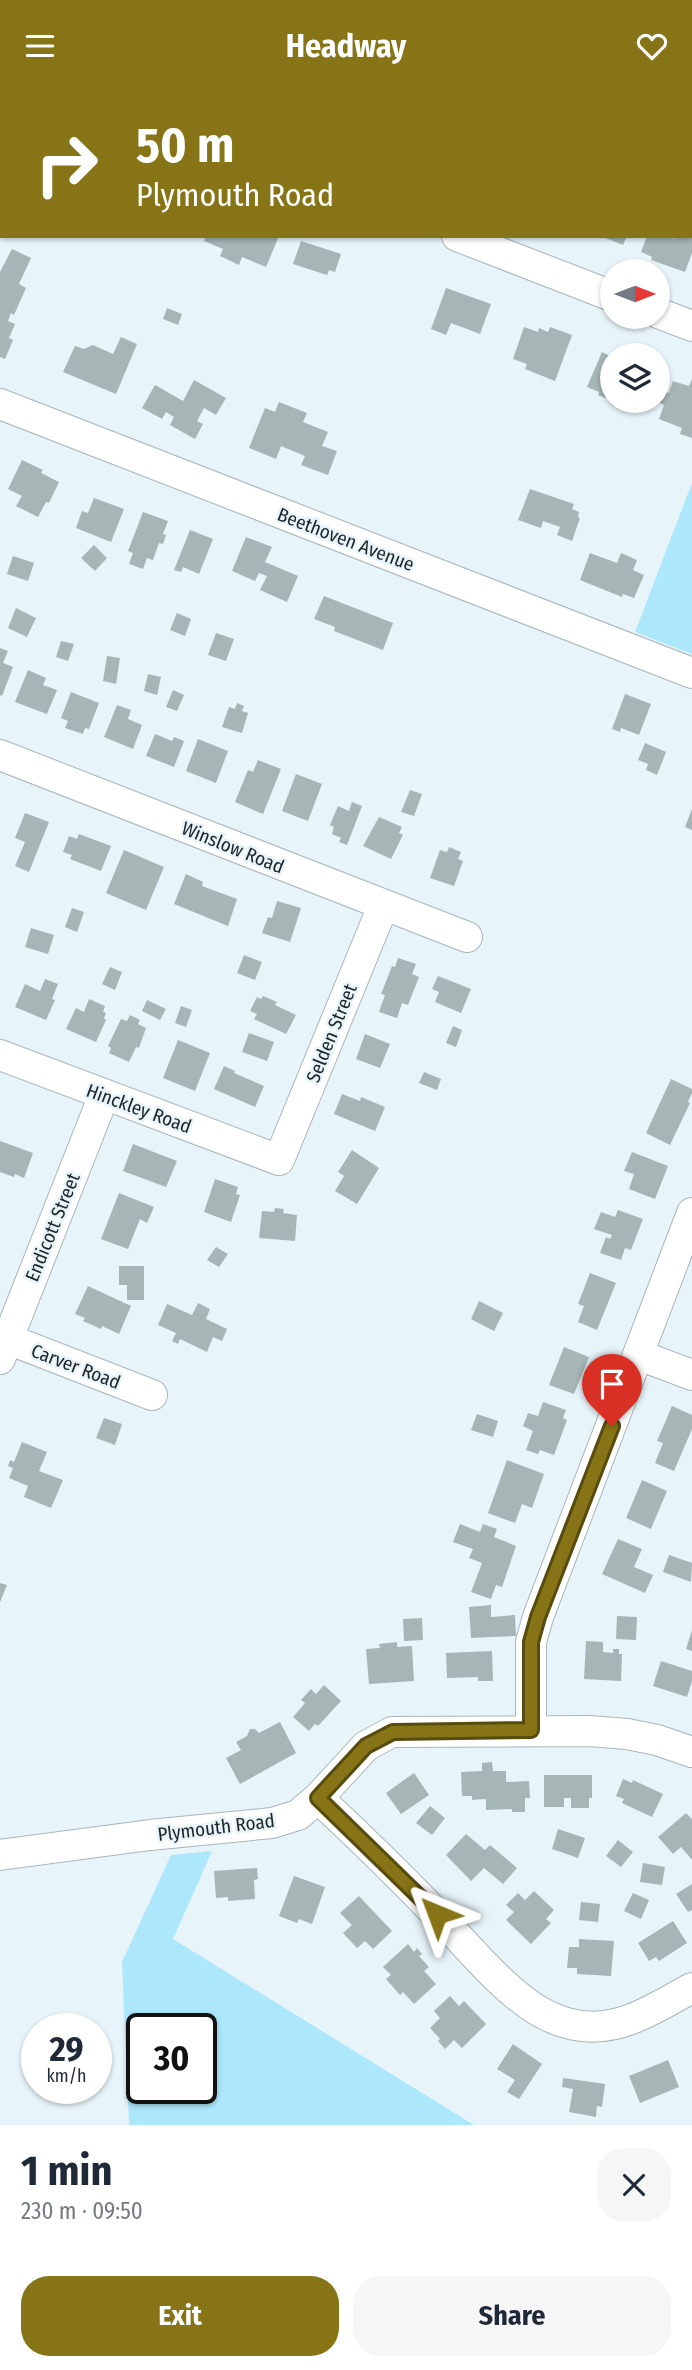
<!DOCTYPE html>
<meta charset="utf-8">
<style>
:root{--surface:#fff;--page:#f6f6f7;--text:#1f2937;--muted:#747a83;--accent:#877416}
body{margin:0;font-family:"Fira Sans Condensed",sans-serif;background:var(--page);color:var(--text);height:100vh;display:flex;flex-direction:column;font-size:26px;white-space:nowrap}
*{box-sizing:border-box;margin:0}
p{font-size:23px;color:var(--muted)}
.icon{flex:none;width:38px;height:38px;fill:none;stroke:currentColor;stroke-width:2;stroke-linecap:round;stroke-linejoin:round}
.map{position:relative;height:2034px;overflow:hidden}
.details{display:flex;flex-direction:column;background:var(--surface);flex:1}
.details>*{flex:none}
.top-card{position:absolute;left:0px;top:0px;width:693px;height:147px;box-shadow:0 2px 5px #0004;background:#877416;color:#fff;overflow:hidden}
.needle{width:46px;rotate:90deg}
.buttons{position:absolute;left:600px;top:168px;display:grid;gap:14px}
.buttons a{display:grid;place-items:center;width:70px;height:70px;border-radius:50%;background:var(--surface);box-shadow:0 2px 5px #0004;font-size:35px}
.speed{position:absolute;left:21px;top:1922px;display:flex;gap:14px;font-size:35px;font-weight:700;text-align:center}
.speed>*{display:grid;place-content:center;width:91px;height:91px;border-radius:50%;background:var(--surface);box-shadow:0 2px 5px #0004;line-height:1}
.speed small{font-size:18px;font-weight:400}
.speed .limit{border:4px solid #111;border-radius:10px;background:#fff;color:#111}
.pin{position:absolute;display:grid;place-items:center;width:60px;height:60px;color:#fff;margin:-72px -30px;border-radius:50% 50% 50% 0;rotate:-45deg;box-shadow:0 0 7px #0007}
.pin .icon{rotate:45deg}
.me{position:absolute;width:77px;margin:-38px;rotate:316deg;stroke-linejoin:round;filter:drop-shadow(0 0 5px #0008)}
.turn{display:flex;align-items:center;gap:24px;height:147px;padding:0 21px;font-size:32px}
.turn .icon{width:91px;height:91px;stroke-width:2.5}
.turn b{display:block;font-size:49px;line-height:60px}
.round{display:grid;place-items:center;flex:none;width:74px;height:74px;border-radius:28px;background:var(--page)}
.overview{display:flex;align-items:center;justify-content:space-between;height:119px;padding:0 21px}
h1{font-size:42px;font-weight:700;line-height:52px}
.cta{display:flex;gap:14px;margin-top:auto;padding:14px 21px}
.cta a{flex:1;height:80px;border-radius:28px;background:var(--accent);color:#fff;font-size:28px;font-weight:700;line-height:80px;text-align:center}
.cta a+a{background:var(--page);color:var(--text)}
header{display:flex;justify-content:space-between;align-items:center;height:91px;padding:0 21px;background:var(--accent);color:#fff;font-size:32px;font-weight:700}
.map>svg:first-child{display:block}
</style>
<header><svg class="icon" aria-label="menu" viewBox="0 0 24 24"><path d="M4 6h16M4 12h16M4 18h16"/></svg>Headway<svg class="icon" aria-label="heart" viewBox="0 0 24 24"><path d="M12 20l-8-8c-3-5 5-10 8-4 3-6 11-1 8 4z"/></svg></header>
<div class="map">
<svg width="692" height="2034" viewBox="0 0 692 2034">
<rect width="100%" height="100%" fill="#e7f5fa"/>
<!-- green -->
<path fill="#ade7fb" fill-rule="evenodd" d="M692,392v171l-57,-22z
M212,1760l-39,88 301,186h-345l-7,-163 49,-107zM142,1937h59v60h-59z"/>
<!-- building -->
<path fill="#a6b5b5" d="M206,145h73l-13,31 -24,-10 -3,8 -19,-9 3,-7 -19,-8z
M600,145h27l-4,9z
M647,145h20l8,3 1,-3 16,2v15l-7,19 -34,-12 1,-3 -11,-5z
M301,150l40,13 -6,18 -6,-2 -2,5 -34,-11z
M12,158l19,9 -12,26 7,4 -12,27 -3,-2 -3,8 7,3 -6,14 4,2 -8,19 -5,-2v-85z
M446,197l45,16 -11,30 -29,-11 -5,12 -15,-6z
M167,217l15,6 -4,11 -15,-6z
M524,236l14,5 1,-4 9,4 2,-5 22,8 -17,46 -30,-12 2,-5 -14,-5z
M121,246l16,7 -21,50 -53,-22 12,-26 9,3 9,-4 20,9z
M615,258l10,4 -1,2h-11z
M602,261l10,5v40l-2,3 -12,-5 1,-3 -12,-5z
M692,288v59l-12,-4 2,-6 -23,-9 5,-14 -6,-3 3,-12 8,3 4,-12 16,5z
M194,289l32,18 -10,17 -12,-7 -7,13 6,3 -8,15 -25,-14 4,-8 -8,-5 -4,7 -20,-11 13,-23 28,16z
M279,311l28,11 -4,9 25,10 -6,14 15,5 -9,24 -27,-10 4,-9 -24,-10 -5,13 -27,-11 16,-40 10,4z
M22,369l21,10 -2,3 18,9 -10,21 -3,-1 -8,15 -22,-11 6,-10 -14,-7z
M530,398l44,15 -2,5 7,3 -1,5 2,1 -8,23 -15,-6 3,-8 -17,-6 -2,7 -23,-8z
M94,407l30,11 -13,33 -35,-14 6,-17 6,2z
M143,421l25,9 -5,13 3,1 -3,9 -4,-1 -6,17 -6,-2 -4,11 -14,-5 4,-11 -5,-2z
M190,439l23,9 -14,35 -16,-7 -2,5 -7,-2z
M246,446l26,10 -7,15 33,14 -11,26 -27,-12 7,-14 -8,-3 -4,8 -23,-10z
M94,454l13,13 -12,13 -14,-13z
M590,462l27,10 4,-10 16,7 -4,10 11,5 -10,23 -11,-4 -1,3 -42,-17z
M13,465l21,7 -6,18 -21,-7z
M324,505l69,27 -10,27 -49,-19 1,-4 -21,-8z
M16,517l20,10 -9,19 -19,-9z
M177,522l14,6 -6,17 -15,-6z
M216,542l18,6 -8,22 -18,-6z
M61,550l13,3 -6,17 -12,-4z
M0,557l8,3 -5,12 10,4 -11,29 -2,-1z
M107,565l13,2 -4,26 -13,-3z
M28,579l18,8 -3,7 14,5 -10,24 -32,-12z
M148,583l13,3 -4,18 -13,-4z
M173,599l11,5 -7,16 -11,-4z
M71,601l28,11 -10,26 -4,-1 -2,6 -18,-6 3,-7 -7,-3z
M625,603l26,10 -12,31 -18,-7 -1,4 -8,-3z
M237,612l7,3 -2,5 6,2 -6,20 -20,-6 7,-20 6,2z
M117,614l14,5 -3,9 14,6 -9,24 -29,-12z
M155,643l17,7 2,-4 10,4 -10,26 -28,-11z
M198,648l30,12 -12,32 -30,-12z
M645,652l21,9 -9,23 -11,-5 2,-6 -10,-4z
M258,669l23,9 -18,45 -28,-12 13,-32 5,2z
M296,683l26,10 -14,37 -26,-10z
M410,699l12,4 -8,22 -13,-4z
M352,711l10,4 -15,39 -8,-3 2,-4 -9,-4 2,-7 -4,-2 8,-19 11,5z
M692,718v21l-7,-3z
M25,722l24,9 -20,50 -14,-6 10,-24 -10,-4z
M379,726l23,10 -3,6 4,2 -12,24 -28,-13z
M79,743l32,12 -10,25 -31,-12 2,-4 -9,-3 6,-16 8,3z
M449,756l12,5 -3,7 5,2 -9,25 -24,-8 10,-28 7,2z
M124,759l40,17 -18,43 -40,-17z
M186,783l17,8 -1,4 35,13 -9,27 -54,-22z
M277,810l24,7 -11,34 -28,-9 6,-16 4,1z
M72,817l12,4 -7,20 -12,-5z
M31,837l23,7 -6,19 -23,-7z
M244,864l18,7 -7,18 -18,-7z
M398,867l18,6 -4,10 7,3 -11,28 -6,-2 -5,15 -18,-6 6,-17 -4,-1 11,-28 3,1z
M110,876l12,5 -7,18 -13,-6z
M438,885l33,13 -10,24 -26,-11 4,-10 -7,-3z
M45,888l13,5 -6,15 3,1 -9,20 -31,-13 10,-23 15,7z
M263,905l14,6 -2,3 21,10 -10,19 -32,-15 3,-5 -7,-3 7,-14 4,2z
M89,908l16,7 -2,6 3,1 -2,5 2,2 -10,22 -30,-13 10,-21 8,4z
M147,909l19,9 -6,11 -18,-9z
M181,915l11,4 -6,17 -11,-4z
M130,924l10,5 -2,4 8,4 -7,20 -3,-1 -7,15 -20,-9 2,-5 -3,-2 13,-27 6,2z
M453,935l9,4 -6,17 -10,-4z
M249,942l25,9 -7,19 -25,-9z
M365,943l25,10 -10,24 -24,-9z
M178,949l32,13 -15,38 -32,-13z
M224,975l11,5 -1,2 30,13 -9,21 -41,-18z
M424,981l17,7 -4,11 -18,-7z
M671,988l21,10v4l-4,9 2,1 -20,42 -24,-12z
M342,1003l18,7 1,-4 24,10 -10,24 -41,-17z
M0,1050l33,12 -9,25 -9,-4 -1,3 -14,-5z
M133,1053l44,17 -11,26 -43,-16z
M352,1059l27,18 -22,36 -22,-13 9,-15 -6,-4z
M632,1061l36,14 -13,33 -26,-10 5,-15 -10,-3z
M215,1088l23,8 -2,7 4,1 -9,27 -27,-10z
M119,1102l35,14 -7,16 -7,-4 -12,30 -27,-10z
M275,1117l9,1 -1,4 14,2 -2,26 -36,-3 3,-27 12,1z
M618,1119l25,9 -12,31 -6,-2 -4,12 -21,-7 6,-16 4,2 2,-4 -18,-6 7,-17 14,5z
M216,1156l12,7 -9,13 -12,-7z
M119,1175h25v34h-17v-15h-8z
M590,1182l26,10 -19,47 -19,-8 6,-16 -6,-2z
M88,1195l43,20 -12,28 -17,-8 -1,3 -18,-8 2,-3 -10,-4z
M479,1210l24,12 -9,18 -23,-12z
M198,1212l12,6 -4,10 21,10 -5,12 -9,-4 -6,15 -27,-13 -2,5 -6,-3 4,-8 -18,-8 9,-21 25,11z
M564,1256l25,10 -15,37 -25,-9z
M543,1311l23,8 -3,8 4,2 -13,35 -14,-5 -2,4 -12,-4 7,-19 -10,-5 5,-13 10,3z
M672,1315l20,9v14l-18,42 -19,-8 8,-20 -6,-2z
M477,1323l21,7 -5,16 -22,-7z
M104,1327l18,6 -7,21 -19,-7z
M22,1351l25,10 -8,19 24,9 -12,28 -27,-11 4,-11 -19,-8 4,-10 -5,-2 2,-6 4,2z
M507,1369l37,14 -12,34 -10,-4 -7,19 -27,-10z
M642,1389l25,11 -16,38 -25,-11z
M460,1433l20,8 3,-8 14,5 -3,8 22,9 -14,41 -6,-2 -5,14 -20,-7 11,-29 -13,-5 4,-9 -20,-7z
M618,1448l24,10 -8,18 19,8 -8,18 -43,-19z
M669,1464l23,8 -1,19 -28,-10z
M0,1492l7,2 -7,17z
M491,1514v12l24,-2 1,21 -45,2 -2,-31z
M617,1525l20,1 -1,23 -20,-1z
M422,1527l1,22 -19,1 -1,-22z
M692,1539v21l-6,-2z
M586,1550l17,1v10l10,1v-4h6v5h3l-1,27 -37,-2z
M397,1551v5l15,-1 2,35 -45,3 -3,-35 14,-1 -1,-4z
M492,1560l1,30h-15v-4l-31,1 -1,-25z
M661,1570l31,10v10l-5,16 -34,-11z
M324,1594l17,16 -23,25 -3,-2 -6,7 -16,-14 12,-14 -4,-3 10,-11 5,5z
M280,1631l16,31 -56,31 -14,-26 15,-8 -5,-8 11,-6 3,-7h5l4,4z
M492,1671l1,9h13v11l23,-1 1,17h-5v14h-13v-3l-26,1v-11l-14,1v-4h-10l-1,-24 21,-1v-8z
M414,1682l15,22 -28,19 -15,-21z
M544,1684h48v23h-3v10h-18v-10h-7v9h-20z
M623,1688l9,4 1,-3 30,14 -11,23 -30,-14 2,-4 -8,-3z
M430,1715l15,12 -13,17 -16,-12z
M686,1722l6,6v41l-11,-13 -8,7 -15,-17z
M558,1738l27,9 -7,20 -26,-9z
M466,1743l19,16 5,-5 27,23 -14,16 -19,-16 -13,13 -25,-26z
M618,1749l15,12 -12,15 -15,-11z
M643,1772l22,4 -3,18 -22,-3z
M257,1777l1,11 -4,1 1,19 -27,2v-4l-12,1 -2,-27z
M294,1785l31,11 -13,37 -13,-5 -2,4 -18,-7z
M692,1793v26l-4,2 -12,-18z
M534,1800l20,19 -8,9 5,4 -20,21 -25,-24 8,-8 -8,-7 12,-12 7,7z
M633,1802l16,7 -8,19 -17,-8z
M359,1805l33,35 -19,18 -8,-8 -8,7 -14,-15 9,-8 -12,-12z
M581,1811l19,2 -2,18 -19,-2z
M673,1830l14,22 -28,18 -3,-4 -7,4 -11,-18z
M579,1848l35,2 -3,35 -34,-2v-6h-10l2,-21h10z
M408,1853l6,8 3,-4 5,6 -3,2 10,11 -5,4 12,13 -22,20 -11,-12 -3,3 -14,-16 5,-4 -8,-8z
M450,1905l9,10 5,-5 22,23 -24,24 -8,-8 -9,9 -7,-8 2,-2 -10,-11 10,-10 -6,-7z
M513,1953l29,20 -23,35 -12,-7 8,-12 -18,-11z
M668,1969l11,27 -39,16 -11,-27z
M563,1987l42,6 -3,23 -5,-1 -1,11 -27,-5 4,-23 -11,-2z"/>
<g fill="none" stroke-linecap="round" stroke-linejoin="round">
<!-- minor casing -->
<g stroke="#a8b6bb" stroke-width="32">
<path id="minor" d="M77,0l4,2
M457,145l155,60
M658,222l34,13
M0,313l692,269
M0,664l467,182
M0,964l279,105 104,-254
M0,1245l152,59
M639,1264l53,20
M0,1268l104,-264
M531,1639v-88l7,-25 154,-404
M318,1707c43,40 85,81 126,124 29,30 58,66 93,88 13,8 31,15 46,16 40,5 75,-20 109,-38
M0,1764l150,-20 122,-12 26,-8 20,-17 48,-52 26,-14 197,-1 38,3 30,6 35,12"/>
</g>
<!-- minor -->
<use href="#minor" stroke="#fff" stroke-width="30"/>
</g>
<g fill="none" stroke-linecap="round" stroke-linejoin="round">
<!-- route casing -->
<g stroke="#584b0e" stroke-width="18">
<path id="route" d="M437,1823l-119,-116 48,-52 27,-14 138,-2v-88l7,-25 74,-191"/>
</g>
<!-- route -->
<use href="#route" stroke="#877416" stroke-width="12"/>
</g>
<g text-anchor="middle" stroke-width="5" stroke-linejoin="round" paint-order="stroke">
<!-- street labels -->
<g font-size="19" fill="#1f2426" stroke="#e7f5fa">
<text transform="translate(346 448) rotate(21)" y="7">Beethoven Avenue</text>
<text transform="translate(233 756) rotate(22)" y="7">Winslow Road</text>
<text transform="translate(331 942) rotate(-68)" y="7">Selden Street</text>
<text transform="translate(139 1017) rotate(20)" y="7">Hinckley Road</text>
<text transform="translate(52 1136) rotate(-68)" y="7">Endicott Street</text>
<text transform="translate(76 1275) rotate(21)" y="7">Carver Road</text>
<text transform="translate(216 1736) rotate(-7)" y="7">Plymouth Road</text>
</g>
</g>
</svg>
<div class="buttons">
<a><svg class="needle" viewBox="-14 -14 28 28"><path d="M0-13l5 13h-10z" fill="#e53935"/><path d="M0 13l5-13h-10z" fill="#747a83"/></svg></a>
<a><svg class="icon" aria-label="layers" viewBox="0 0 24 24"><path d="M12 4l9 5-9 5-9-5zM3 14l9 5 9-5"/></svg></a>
</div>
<div class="speed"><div>29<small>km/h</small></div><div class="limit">30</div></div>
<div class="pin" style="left:612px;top:1335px;background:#d93025"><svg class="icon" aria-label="arrive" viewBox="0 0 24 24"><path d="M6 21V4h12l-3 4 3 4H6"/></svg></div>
<svg class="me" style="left:437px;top:1823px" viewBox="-20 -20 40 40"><path d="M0-17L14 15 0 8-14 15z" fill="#877416" stroke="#fff" stroke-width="4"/></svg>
<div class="top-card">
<div class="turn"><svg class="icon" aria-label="right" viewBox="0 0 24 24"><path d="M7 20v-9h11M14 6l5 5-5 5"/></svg><div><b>50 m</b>Plymouth Road</div></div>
</div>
</div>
<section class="details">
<div class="overview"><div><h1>1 min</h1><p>230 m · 09:50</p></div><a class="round"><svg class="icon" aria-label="close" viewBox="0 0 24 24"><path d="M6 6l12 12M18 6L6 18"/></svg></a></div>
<div class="cta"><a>Exit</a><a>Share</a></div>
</section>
